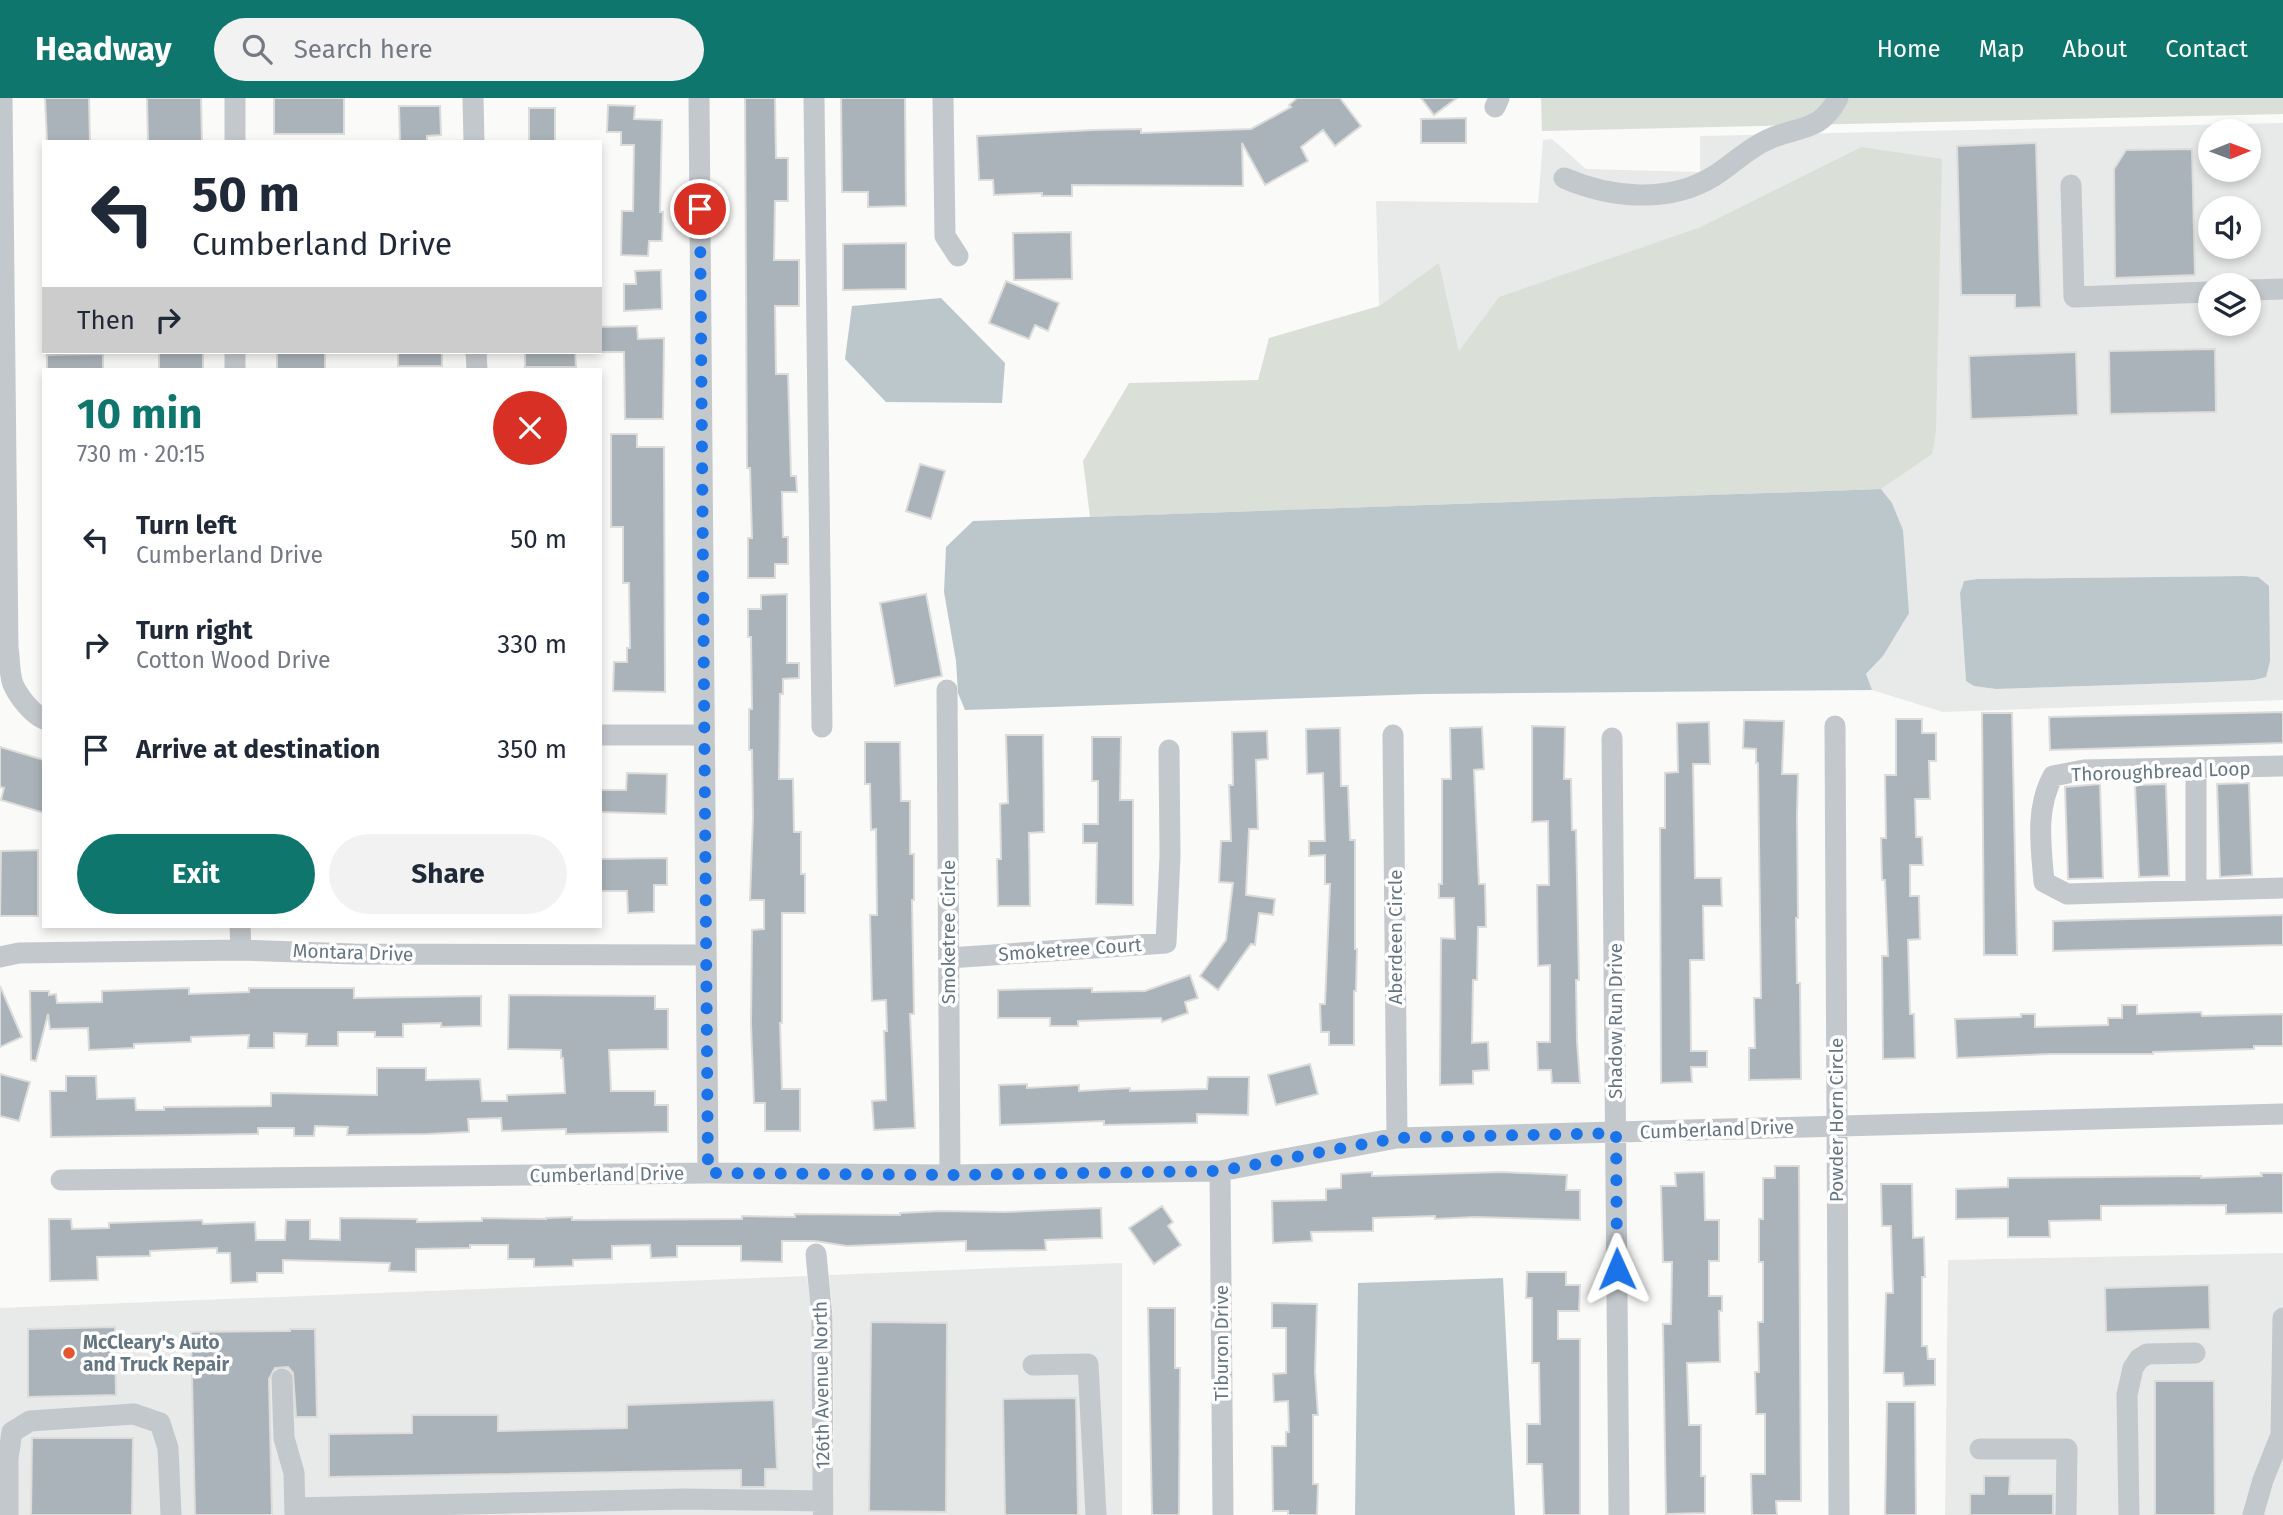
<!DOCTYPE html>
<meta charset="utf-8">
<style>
:root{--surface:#fff;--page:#f2f2f3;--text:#1f2937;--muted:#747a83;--accent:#0f766e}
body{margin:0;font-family:"Fira Sans",sans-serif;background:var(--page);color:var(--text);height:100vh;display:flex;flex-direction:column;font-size:26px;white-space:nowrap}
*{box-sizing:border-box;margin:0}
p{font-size:23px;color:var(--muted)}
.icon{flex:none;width:38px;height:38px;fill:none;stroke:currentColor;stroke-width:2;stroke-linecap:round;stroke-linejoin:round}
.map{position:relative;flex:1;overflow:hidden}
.side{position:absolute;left:42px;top:270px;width:560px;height:560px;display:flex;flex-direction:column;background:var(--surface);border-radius:0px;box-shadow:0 4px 10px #0003}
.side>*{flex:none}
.hud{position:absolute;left:42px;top:42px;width:560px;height:214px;border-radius:0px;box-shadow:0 4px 10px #0003;background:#fff;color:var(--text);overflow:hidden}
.needle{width:46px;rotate:89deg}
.controls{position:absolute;left:2198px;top:21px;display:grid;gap:14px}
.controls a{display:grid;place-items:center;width:63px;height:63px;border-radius:50%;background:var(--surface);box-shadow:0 4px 10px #0003;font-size:35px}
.pin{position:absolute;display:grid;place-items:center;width:60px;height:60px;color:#fff;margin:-30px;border:4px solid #fff;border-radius:50%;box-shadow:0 2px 7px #0007}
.me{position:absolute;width:77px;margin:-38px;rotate:359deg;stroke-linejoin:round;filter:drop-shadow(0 0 5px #0008)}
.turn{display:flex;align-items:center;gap:24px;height:147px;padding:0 35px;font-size:32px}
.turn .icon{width:91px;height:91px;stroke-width:2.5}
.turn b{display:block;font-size:49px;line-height:60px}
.then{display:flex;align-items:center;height:66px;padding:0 35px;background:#0003;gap:14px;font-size:26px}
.round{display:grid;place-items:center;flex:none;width:74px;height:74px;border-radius:37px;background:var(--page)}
.summary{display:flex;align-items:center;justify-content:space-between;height:119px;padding:0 35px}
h1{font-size:42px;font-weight:700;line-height:52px;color:var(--accent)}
.action{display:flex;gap:14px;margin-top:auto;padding:14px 35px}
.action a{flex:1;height:80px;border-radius:42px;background:var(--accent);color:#fff;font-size:28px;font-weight:700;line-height:80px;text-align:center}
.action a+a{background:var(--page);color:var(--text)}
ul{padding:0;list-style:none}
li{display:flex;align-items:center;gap:21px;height:105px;padding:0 35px}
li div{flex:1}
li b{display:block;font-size:26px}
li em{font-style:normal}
header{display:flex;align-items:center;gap:42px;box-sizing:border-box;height:98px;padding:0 35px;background:var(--accent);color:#fff}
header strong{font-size:33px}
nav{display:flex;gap:38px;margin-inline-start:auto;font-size:24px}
.search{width:490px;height:63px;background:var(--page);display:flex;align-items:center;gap:18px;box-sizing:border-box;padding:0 24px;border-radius:38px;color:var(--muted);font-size:26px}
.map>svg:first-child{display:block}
</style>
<header>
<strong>Headway</strong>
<div class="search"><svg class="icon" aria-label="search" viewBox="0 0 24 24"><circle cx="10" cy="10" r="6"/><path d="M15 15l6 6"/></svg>Search here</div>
<nav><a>Home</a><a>Map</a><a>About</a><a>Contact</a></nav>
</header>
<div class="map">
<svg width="2283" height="1417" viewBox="0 0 2283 1417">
<rect width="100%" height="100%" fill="#fafaf8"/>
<!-- built -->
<path fill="#e8e9e9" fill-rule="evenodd" d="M2283,25v577l-340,12 -71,-22 -6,-15 17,-19 21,-95 -1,-31 -11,-27 -11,-14 50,-35 -70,-307 -163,81 -239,123 -20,-87 -60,42 -3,-105 162,2 5,-63 9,-1 34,30 114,3v-36zM2210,33h39v39h-39zM2210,110h39v39h-39zM2210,187h39v39h-39zM2243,478l15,1 -48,105 -214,7 -22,-3 -8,-5 -6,-88 4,-12 13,-2z
M2283,1155v262h-338l3,-255z
M1122,1165v252h-288l-1,-198 -4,-42z
M807,1178l5,42v197h-812v-207z"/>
<!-- green -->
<path fill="#dadfd7" d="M1541,0h742v16l-741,17z
M1861,49l81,12 -6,272 -4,23 -51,35 -791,28 -7,-56 46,-78 129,-3 11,-42 110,-32 60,-43 20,88 40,-54 199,-69z"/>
<!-- water -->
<path fill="#bbc7cb" d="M941,200l64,65 -3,40 -116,-1 -41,-43 7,-53z
M1881,391l11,14 11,27 6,83 -26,43 -17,18 6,16 -449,4 -458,16 -7,-17 -2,-32 -12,-69 2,-45 27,-26z
M2243,478l15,1 11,9 1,75 -4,16 -12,3 -44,2 -214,7 -22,-3 -8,-5 -6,-88 4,-12 13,-2z
M1503,1180l12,237h-160l3,-232z"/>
<!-- building -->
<path fill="#aab3b9" stroke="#dcdcda" stroke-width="2" d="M45,0h44l1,44h-43z
M147,0h54l1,44h-54z
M274,0h70v36h-70z
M745,0h30l1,60h12v43h-13l-1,59h25v46h-24l1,68h12l3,102h5l1,16h-15l1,45h5v27h-13v14h-27v-40h4l-2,-70h-3z
M841,0h64l1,108 -38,1v-15h-26z
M1297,0h43l21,28 -26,20 -12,-16 -22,17 7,14 -43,24 -23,-42 1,43 -171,-1v11h-30v-3l-48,2 -1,-15h-14l-2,-44 116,-6 48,-1v4l110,-4 40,-22 -2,-2z
M1421,0h36l-23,17z
M608,7l27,1 -1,13 28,1 -2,92h3l-1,29h-13l-1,15 -27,-1 1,-44h11l1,-66h-13v-13h-14z
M399,8h41l1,29 -14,1v6h-27z
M529,10h26v34h-26z
M1466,20v25h-45v-24z
M2036,45l5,164 -26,1v-13h-54l-4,-149z
M2192,51l3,126 -80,3 -1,-109 12,-19z
M1071,134l1,47 -58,1 -1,-47z
M906,145v46l-63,1v-46z
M661,172l1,39 -38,2v-27h12l-1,-13z
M1006,183l53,22 -11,28 -13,-6 -6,14 -40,-16z
M637,228l1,13 26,-1 -1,81h-38l-1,-67h-24v-25z
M2215,251l1,63 -106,2 -1,-63z
M159,254h44v17h-44z
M277,254h48v17h-48z
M398,254h44v14h-44z
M525,254h50l1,15h-51z
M2076,254l2,63 -107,4 -2,-63z
M103,256v15h-56v-14z
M611,336h26v13h27l1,245 -52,-1 1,-29h13v-14h3l-1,-65h-6v-56h-12z
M920,366l25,7 -14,48 -25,-8z
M787,496v69h12v15l-16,1v15h-3l-1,85h14l1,53h7v42h4v39h-23v110h-2l2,66h18v42h-35v-28h-11l-3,-79 1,-94 12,-1v-29h-14l3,-83 -1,-67h-3v-41h3l-1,-72h-3v-28h13v-14z
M926,496l16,82 -47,10 -15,-83z
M2283,614v31l-233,7 -1,-33z
M1982,615h30l5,242h-33z
M1896,621h26v14h14v28h-7l1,38h-15l1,38h6l1,28h-13v31h9l1,43 -12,1 2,74h4l1,44 -32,1 -1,-103h6l-3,-76h-3l-1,-42h5l-1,-63h11z
M1744,622l40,1 -2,53h16l-1,42 1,102h-2l1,65h3l1,96 -52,1v-32h6l-1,-50h7l-3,-235h-2v-14l-13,-1z
M1709,624l1,42h-17l2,114h26l1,28h-19l1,54h-14l1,91h16v16h-16l1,15 -31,1 -1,-255h5v-55l13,-1 -1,-49z
M1532,628l33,1 -1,52h7l1,51h4l3,150h-3l1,61 3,42h-28l-1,-13h-13l-1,-28h13v-77l-12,1 -1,-81h12l-1,-64 -16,1z
M1482,629l2,42 -10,1 5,114h6l1,43h-8l-1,53h-4l-1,63 16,-1 1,28 -16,1v13l-33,1 1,-147 14,1 -1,-41h-15v-14h3v-105h9l-1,-51z
M1340,630l1,58h7l2,54h5v109h2l-1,42h-2v54h-25v-13h-8l-1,-28h5l5,-120h-5v-29l-16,1v-15h16l-2,-68 -16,1 -1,-45z
M1267,633l1,28 -12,1 2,69h-9l-3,66 29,4 -2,16 -14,-2 -4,32 -4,-1 -33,46 -18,-14 26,-36 7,-57 -14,-1 2,-41h10l-2,-56h4l-1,-53z
M1006,637h37l1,97 -15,1 1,73h-32l-1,-47h4l-1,-55 8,-1z
M1092,639h29l-1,63h13v105l-37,-1 1,-61h-14v-19h15v-43h-6z
M865,644h35l1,59h9v53h4v46h-2l2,114h-4l5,114 -41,2 -2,-29 14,-1 -2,-69h3l-1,-31 -14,1 -2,-86h7l-1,-86 -5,1 -1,-46h-5z
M0,649l44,13v53l-43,-13 3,-12 -4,-1z
M627,675l40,1 -1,40 -66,-2v-22h26z
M2249,685l3,92 -32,2 -3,-93z
M2100,686l3,94 -35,1 -3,-92z
M2166,686l3,92 -30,1 -4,-92z
M38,752v66h-38l1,-65z
M667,760v27h-13v27l-26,1 -1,-22h-27v-32z
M2283,817v30l-230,6v-30z
M1190,877l8,23 -13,4 3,11 -26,9 -1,-4 -83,3v5h-28v-8h-52v-28l94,-2v4l53,-1z
M0,888l22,51 -22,10z
M189,890v6l60,-2v-4h105v10l127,-2v30l-40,1v-4l-38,1v13h-28v-5h-37v14h-32l1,-12 -33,-1v15h-26l1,-13 -58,2v5l-57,2v4l-45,2 -1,-22 -38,1 -2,-15 -12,47 -5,-1 -1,-69h19v4l7,-1 1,9 45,-1v-11z
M509,897l146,1v13h13v40l-59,1 2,41h44v14h13v27l-102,2v-5l-64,2 -1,-13 -33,1 1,13 -42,2 -80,1 1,-8 -33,-1 -1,10h-20v-8h-36v6l-207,3 -1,-46h16v-15h30l1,23 38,-1 1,12h28v-3l107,-1v-13l106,2v-27h49v12l54,-1 2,22h25v-6l58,-2 -2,-35h-2v-8l-53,-1z
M2122,907h15v9l64,-2 1,4 81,-2v32h-29v3l-101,3v2h-103l-93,4 -2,-39 66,-2v-3h14v13l73,-2v-7h14z
M1310,966l8,30 -42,11 -8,-30z
M0,976l30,8 -11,39 -19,-5z
M1208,979h41l-1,38 -51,-1v9l-93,2v-4l-104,4 -1,-40 28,-1v4l52,-3v6l51,-3v3l77,-2z
M1775,1068h24l2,335h-25l1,14h-25l-1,-41h14v-60h-9l-1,-42h4l-1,-50h5v-60h-4v-43h4v-41h12z
M1372,1074v4l129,-4 66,3 -1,15h14v30l-105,-3 -40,2v-3l-62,2v13l-62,1 1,9 -39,2 -1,-42 54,-1v-11l15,-1v-14z
M1704,1074l1,48h14v41h-10v35h13v15h-3l1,51 -33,1 2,62h12v51h4v37l-39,1 -3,-190h8l1,-62h-9l-2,-76h15l-1,-13z
M2261,1075h22v40l-57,1v-9l-125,1v14l-52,1 1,16h-42v-19l-52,1v-30l52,-2v-9l193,-2v2l61,-2z
M1881,1086h31l1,54 11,-1 1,40h-3v69h5l1,13h7v26l-31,1 -1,-13h-19l2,-80h7l-2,-67h-9z
M1162,1108l11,16 -5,4 13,19 -27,19 -25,-36z
M1101,1110l1,30 -57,2 1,10 -80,1v-10l-119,5 -32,-5h-33v21l-41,-1v-15h-64v11l-26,1 -1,-13 -38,1v13l-39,1v6l-39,1v-8h-26v-14h-38v3l-54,1v23l-27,-1 1,-8 -107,-3v13h-26v9l-26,1 -1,-30h-13v-5l-67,3v5l-53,1 1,23 -48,1 -1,-62h22l1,10 37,-1v-5l93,-3 1,4 52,-2 1,18h29l1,-20h24v19l30,1v-22l77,1v3l65,-1v-3l64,1v-1l26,-1v3l170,-1v-3l53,1v-3l105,1v-2l40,-2 65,1z
M1527,1174h39v13h14l-1,26h-21v28h22v176h-36l-2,-51h-15v-40h13l-1,-61h-7v-65h-6z
M2209,1187l1,44 -104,3 -1,-44z
M1272,1205l45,1 -2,68 3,43h-5v69h5l-1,31h-29v-4h-15l-1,-65h14v-14h3l-1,-31 -14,1 -1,-28 13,-1v-45h-14z
M1148,1210h27v60h5l-1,147h-27z
M871,1224l76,1 -1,189 -77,-1z
M115,1229l1,68 -88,2v-68z
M290,1231h25l2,88h-21l-3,-44 -5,-6 -13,1 -6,11 3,136h-77l-4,-183 99,-1z
M2155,1283h59l1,134h-60z
M1076,1300l2,117h-73l-2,-116z
M774,1302l3,69h-12v18h-24v-17l-412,7v-43l83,-1v-18h86v16l129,-3v-23z
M1887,1304h28l1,113h-31z
M32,1340h101l-1,77h-101z
M1984,1378h26l-1,18h44v21h-83v-21h14z"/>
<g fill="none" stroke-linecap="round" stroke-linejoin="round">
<!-- minor -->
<path stroke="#c3c8cc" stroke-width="21" d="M2,0l6,550c2,11 1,26 5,36 5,12 19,30 31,35
M473,0l1,44
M699,0l9,1075
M814,0l8,629
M943,0l2,138 13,20
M1495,9l4,-9
M235,44v-44
M1564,80c46,20 105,26 150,-2 18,-11 33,-27 53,-36 31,-15 52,-6 71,-42
M2071,87l3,112 136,-5
M2249,192l34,-1
M476,254l1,17
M235,271v-17
M947,592l3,485
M1835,628l4,789
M600,637h104
M1393,637l4,403
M1612,640l7,777
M2283,668l-199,4 -31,6c-18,33 -12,70 -9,106l23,12 216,-6
M2196,792v-122
M240,828l1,24
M0,859l19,-4 222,-3 113,4 352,1
M949,860l217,-15 4,-87 -1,-106
M1220,1073l3,344
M61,1082l647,-7 242,2 270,-4 177,-33 886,-24
M816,1156l6,63 1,196
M1033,1267l55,-1 8,151
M282,1281l2,59 10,35 1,42
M1980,1351h87l-1,66
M295,1410l390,-9 138,2
M8,1417v-57l4,-26 18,-11 104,-7 26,9 8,25 3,67
M2129,1417l-2,-120 6,-27 6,-9 8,-5 48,-1
M2253,1417l10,-35 18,-45 2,-117"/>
</g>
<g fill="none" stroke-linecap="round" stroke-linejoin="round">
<!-- route -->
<path stroke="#1a73e8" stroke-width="12" stroke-dasharray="0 21.6" d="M700,111l8,964 242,2 270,-4 177,-33 219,-5 1,136"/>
</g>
<!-- markers -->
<circle fill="#e4572e" stroke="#fff" stroke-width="2.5" cx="69" cy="1255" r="7"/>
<g text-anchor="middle" stroke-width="7" stroke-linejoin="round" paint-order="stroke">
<!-- street labels -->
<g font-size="19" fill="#657683" stroke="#fff">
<text transform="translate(2161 673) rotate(-2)" y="7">Thoroughbread Loop</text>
<text transform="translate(948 834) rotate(-90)" y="7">Smoketree Circle</text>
<text transform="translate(1395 839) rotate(-90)" y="7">Aberdeen Circle</text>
<text transform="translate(1070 851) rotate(-4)" y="7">Smoketree Court</text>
<text transform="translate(353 854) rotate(2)" y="7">Montara Drive</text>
<text transform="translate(1615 923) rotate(-90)" y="7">Shadow Run Drive</text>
<text transform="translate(1836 1022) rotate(-90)" y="7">Powder Horn Circle</text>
<text transform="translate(1717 1031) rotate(-2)" y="7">Cumberland Drive</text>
<text transform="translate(607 1076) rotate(-1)" y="7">Cumberland Drive</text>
<text transform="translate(1221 1245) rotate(-90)" y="7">Tiburon Drive</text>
<text transform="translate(821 1287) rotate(-91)" y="7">126th Avenue North</text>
</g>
<!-- poi labels -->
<g font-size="19" font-weight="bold" fill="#657683" stroke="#fff" text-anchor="start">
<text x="83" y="1251">McCleary's Auto<tspan x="83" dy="22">and Truck Repair</tspan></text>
</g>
</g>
</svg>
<div class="controls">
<a><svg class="needle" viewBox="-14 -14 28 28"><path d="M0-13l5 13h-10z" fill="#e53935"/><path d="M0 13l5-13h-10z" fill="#747a83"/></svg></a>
<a><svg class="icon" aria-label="sound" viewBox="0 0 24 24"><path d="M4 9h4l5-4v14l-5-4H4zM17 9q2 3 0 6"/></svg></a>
<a><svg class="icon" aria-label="layers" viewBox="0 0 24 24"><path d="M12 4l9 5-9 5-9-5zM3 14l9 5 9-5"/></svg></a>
</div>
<div class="pin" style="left:700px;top:111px;background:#d93025"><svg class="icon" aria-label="arrive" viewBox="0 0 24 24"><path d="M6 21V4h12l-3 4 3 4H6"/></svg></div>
<svg class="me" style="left:1617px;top:1171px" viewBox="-20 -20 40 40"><path d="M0-17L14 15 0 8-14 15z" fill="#1a73e8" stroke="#fff" stroke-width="4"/></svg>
<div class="hud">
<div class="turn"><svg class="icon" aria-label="left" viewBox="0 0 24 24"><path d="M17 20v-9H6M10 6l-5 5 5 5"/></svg><div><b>50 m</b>Cumberland Drive</div></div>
<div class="then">Then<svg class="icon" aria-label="right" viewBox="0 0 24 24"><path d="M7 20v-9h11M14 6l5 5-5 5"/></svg></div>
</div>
<section class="side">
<div class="summary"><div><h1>10 min</h1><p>730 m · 20:15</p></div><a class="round" style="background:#d93025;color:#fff"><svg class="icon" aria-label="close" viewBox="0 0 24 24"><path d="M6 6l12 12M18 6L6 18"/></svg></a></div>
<ul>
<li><svg class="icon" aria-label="left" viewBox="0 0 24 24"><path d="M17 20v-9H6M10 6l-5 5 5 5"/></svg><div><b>Turn left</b><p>Cumberland Drive</p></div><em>50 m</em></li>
<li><svg class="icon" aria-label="right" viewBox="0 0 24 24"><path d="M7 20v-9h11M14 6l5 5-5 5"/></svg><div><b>Turn right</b><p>Cotton Wood Drive</p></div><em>330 m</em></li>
<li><svg class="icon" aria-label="arrive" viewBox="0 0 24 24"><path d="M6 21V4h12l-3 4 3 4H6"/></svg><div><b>Arrive at destination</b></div><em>350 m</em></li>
</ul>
<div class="action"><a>Exit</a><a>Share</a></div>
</section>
</div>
